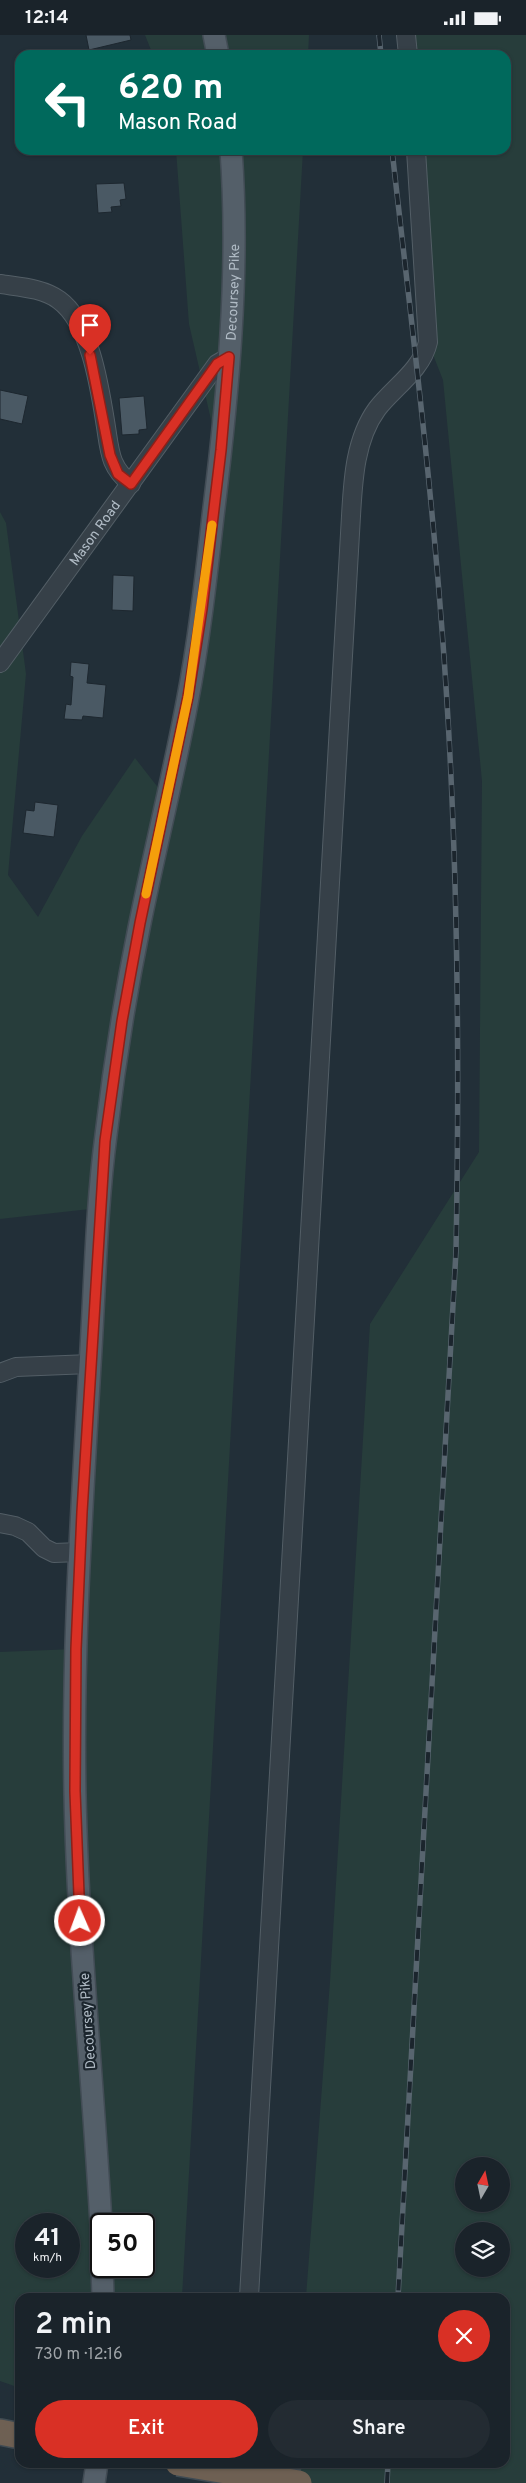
<!DOCTYPE html>
<meta charset="utf-8">
<style>
:root{--surface:#1a232a;--page:#232b32;--text:#f1f3f6;--muted:#9fa4a8;--line:#384047;--accent:#d93025}
body{margin:0;font-family:Overpass,sans-serif;background:var(--page);color:var(--text);height:100vh;display:flex;flex-direction:column;font-size:19px;white-space:nowrap}
*{box-sizing:border-box;margin:0}
p{font-size:16px;color:var(--muted)}
.icon{flex:none;width:28px;height:28px;fill:none;stroke:currentColor;stroke-width:2;stroke-linecap:round;stroke-linejoin:round}
.map{position:relative;flex:1;overflow:hidden}
.drawer{position:absolute;left:15px;top:2258px;width:495px;height:175px;display:flex;flex-direction:column;background:var(--surface);border-radius:15px;box-shadow:0 1px 4px #0004,0 0 0 1px var(--line)}
.drawer>*{flex:none}
.top-card{position:absolute;left:15px;top:15px;width:496px;height:105px;border-radius:15px;box-shadow:0 1px 4px #0004,0 0 0 1px var(--line);background:#00695c;color:#fff;overflow:hidden}
.needle{width:32px;rotate:9deg}
.controls{position:absolute;left:455px;top:2122px;display:grid;gap:10px}
.controls a{display:grid;place-items:center;width:55px;height:55px;border-radius:50%;background:var(--surface);box-shadow:0 1px 4px #0004,0 0 0 1px var(--line);font-size:25px}
.speed{position:absolute;left:15px;top:2178px;display:flex;gap:10px;font-size:25px;font-weight:700;text-align:center}
.speed>*{display:grid;place-content:center;width:65px;height:65px;border-radius:50%;background:var(--surface);box-shadow:0 1px 4px #0004,0 0 0 1px var(--line);line-height:1}
.speed small{font-size:12px;font-weight:400}
.speed .limit{border:2px solid #111;border-radius:8px;background:#fff;color:#111}
.pin{position:absolute;display:grid;place-items:center;width:42px;height:42px;color:#fff;margin:-51px -21px;border-radius:50% 50% 50% 0;rotate:-45deg;box-shadow:0 0 5px #0007}
.pin .icon{rotate:45deg}
.me{position:absolute;width:55px;margin:-28px;rotate:358deg;stroke-linejoin:round;filter:drop-shadow(0 0 4px #0008)}
.turn{display:flex;align-items:center;gap:18px;height:105px;padding:0 20px;font-size:22px}
.turn .icon{width:65px;height:65px;stroke-width:2.5}
.turn b{display:block;font-size:35px;line-height:42px}
.round{display:grid;place-items:center;flex:none;width:52px;height:52px;border-radius:26px;background:var(--page)}
.summary{display:flex;align-items:center;justify-content:space-between;height:85px;padding:0 20px}
h1{font-size:30px;font-weight:600;line-height:38px}
.primary-button{display:flex;gap:10px;margin-top:auto;padding:10px 20px}
.primary-button a{flex:1;height:58px;border-radius:30px;background:var(--accent);color:#fff;font-size:20px;font-weight:600;line-height:58px;text-align:center}
.primary-button a+a{background:var(--page);color:var(--text)}
.status{display:flex;justify-content:space-between;align-items:center;height:35px;padding:0 25px;background:var(--surface);direction:ltr}
.status svg{height:14px;fill:currentColor}
.map>svg:first-child{display:block}
</style>
<div class="status"><b>12:14</b><svg viewBox="0 0 49 12"><path d="M0 12V9h3v3zM5 12V6h3v6zM10 12V3h3v9zM15 12V0h3v12zM26 1h20v11H26zM47 4h2v5h-2z"/></svg></div>
<div class="map">
<svg width="526" height="2448" viewBox="0 0 526 2448">
<rect width="100%" height="100%" fill="#222f38"/>
<!-- green -->
<path fill="#273d3b" fill-rule="evenodd" d="M145,0h164l-1,20h-155z
M406,0h120v2448h-228v-20h207v-166h-199l24,-315 40,-658 109,-172 3,-371 -39,-401 -15,-38 -12,-192h90v-95h-98zM464,2131h37v38h-37zM464,2196h37v38h-37z
M176,115h127l-121,2147h-162v91l-20,-7v-729l75,-3 24,-441 -99,11v-707l6,11 20,151 -18,201 30,42 44,-81 53,-78 32,41 53,-340 -31,-135zM26,2189h43v42h-43zM101,2189h43v42h-43z"/>
<!-- building -->
<path fill="#4a5964" stroke="#1d272f" d="M86,0h44l1,5 -42,10z
M124,148l2,16 -6,1 1,6 -10,1 1,5 -14,1 -2,-29z
M0,355l28,6 -6,28 -22,-5z
M144,361l3,33 -8,1v4l-17,1 -3,-37z
M113,540l21,1 -1,35 -21,-1z
M71,627l18,2 -2,19 19,2 -3,33 -20,-2 -1,4 -18,-1 2,-15 5,1 2,-28 -3,-1z
M35,767l23,3 -4,32 -31,-4 3,-23 8,1z"/>
<g fill="none" stroke-linecap="round" stroke-linejoin="round">
<!-- minor casing -->
<g stroke="#535e66" stroke-width="20">
<g id="minor">
<path d="M406,0l2,20"/>
<path d="M0,249c19,3 43,4 59,16 32,23 41,90 47,127 4,26 4,40 25,57"/>
<path id="s1" d="M0,628l217,-299 12,-7"/>
<path d="M0,1338l16,-6 74,-3"/>
<path d="M0,1488l15,3 13,6 16,16 10,5 26,-1"/>
<path d="M249,2262l102,-1781c2,-36 4,-77 26,-107 16,-21 45,-39 51,-67l-12,-192"/>
</g>
</g>
<!-- major casing -->
<g stroke="#424c55" stroke-width="24">
<g id="major">
<path d="M214,0l4,20"/>
<path id="s2" d="M101,2189c-8,-143 -23,-286 -26,-429 -3,-143 7,-287 15,-430 5,-76 6,-154 16,-230 8,-69 19,-138 33,-207 15,-75 34,-150 48,-225 12,-62 19,-125 26,-187 15,-121 27,-244 18,-366"/>
<path d="M102,2231l1,31"/>
<path d="M94,2448l3,-20"/>
</g>
</g>
<!-- highway casing -->
<g stroke="#404b53" stroke-width="28">
<path id="highway" d="M0,2397l20,4"/>
</g>
<!-- minor -->
<use href="#minor" stroke="#364048" stroke-width="18"/>
<!-- major -->
<use href="#major" stroke="#545f69" stroke-width="21"/>
<!-- highway -->
<use href="#highway" stroke="#6e6053" stroke-width="25"/>
<!-- rail casing -->
<g stroke="#58656f" stroke-width="5.5">
<path id="rail" d="M379,0l2,20
M392,115c18,160 38,320 50,480 16,207 18,414 14,621l-58,1046
M387,2448l1,-20"/>
</g>
<!-- rail -->
<use href="#rail" stroke="#1b252d" stroke-width="4" stroke-dasharray="11" stroke-linecap="butt"/>
<!-- highway-bridge casing -->
<g stroke="#404b53" stroke-width="28" stroke-linecap="butt">
<path id="highway-bridge" d="M178,2428l121,20"/>
</g>
<!-- highway-bridge -->
<use href="#highway-bridge" stroke="#6e6053" stroke-width="25"/>
</g>
<g fill="none" stroke-linecap="round" stroke-linejoin="round">
<!-- route casing -->
<g stroke="#8d1f18" stroke-width="12">
<path id="route" d="M80,1886l-5,-130 1,-142 6,-137 23,-371 17,-120 18,-98 48,-226 14,-88 19,-159 8,-93 -12,7 -86,120 -13,-10 -8,-19 -20,-100"/>
</g>
<!-- route -->
<use href="#route" stroke="#d93025" stroke-width="9"/>
<!-- slow -->
<path stroke="#f59e0b" stroke-width="9" d="M146,859l42,-197 24,-172"/>
</g>
<g text-anchor="middle" stroke-width="4.5" stroke-linejoin="round" paint-order="stroke">
<!-- street labels -->
<g font-size="14" fill="#b0bbc5" stroke="#1b252d">
<text dy="5" stroke="none"><textPath href="#s2" startOffset="1944">Decoursey Pike</textPath></text>
<text dy="5" stroke="none"><textPath href="#s1" startOffset="161">Mason Road</textPath></text>
<text transform="translate(87 1986) rotate(-94)" y="5">Decoursey Pike</text>
</g>
</g>
</svg>
<div class="controls">
<a><svg class="needle" viewBox="-14 -14 28 28"><path d="M0-13l5 13h-10z" fill="#e53935"/><path d="M0 13l5-13h-10z" fill="#9fa4a8"/></svg></a>
<a><svg class="icon" aria-label="layers" viewBox="0 0 24 24"><path d="M12 4l9 5-9 5-9-5zM3 14l9 5 9-5"/></svg></a>
</div>
<div class="speed"><div>41<small>km/h</small></div><div class="limit">50</div></div>
<div class="pin" style="left:90px;top:320px;background:#d93025"><svg class="icon" aria-label="arrive" viewBox="0 0 24 24"><path d="M6 21V4h12l-3 4 3 4H6"/></svg></div>
<svg class="me" style="left:80px;top:1886px" viewBox="-20 -20 40 40"><circle r="17" fill="#d93025" stroke="#fff" stroke-width="3"/><path d="M0-11L8 9 0 5-8 9z" fill="#fff"/></svg>
<div class="top-card">
<div class="turn"><svg class="icon" aria-label="left" viewBox="0 0 24 24"><path d="M17 20v-9H6M10 6l-5 5 5 5"/></svg><div><b>620 m</b>Mason Road</div></div>
</div>
<section class="drawer">
<div class="summary"><div><h1>2 min</h1><p>730 m · 12:16</p></div><a class="round" style="background:#d93025;color:#fff"><svg class="icon" aria-label="close" viewBox="0 0 24 24"><path d="M6 6l12 12M18 6L6 18"/></svg></a></div>
<div class="primary-button"><a>Exit</a><a>Share</a></div>
</section>
</div>
